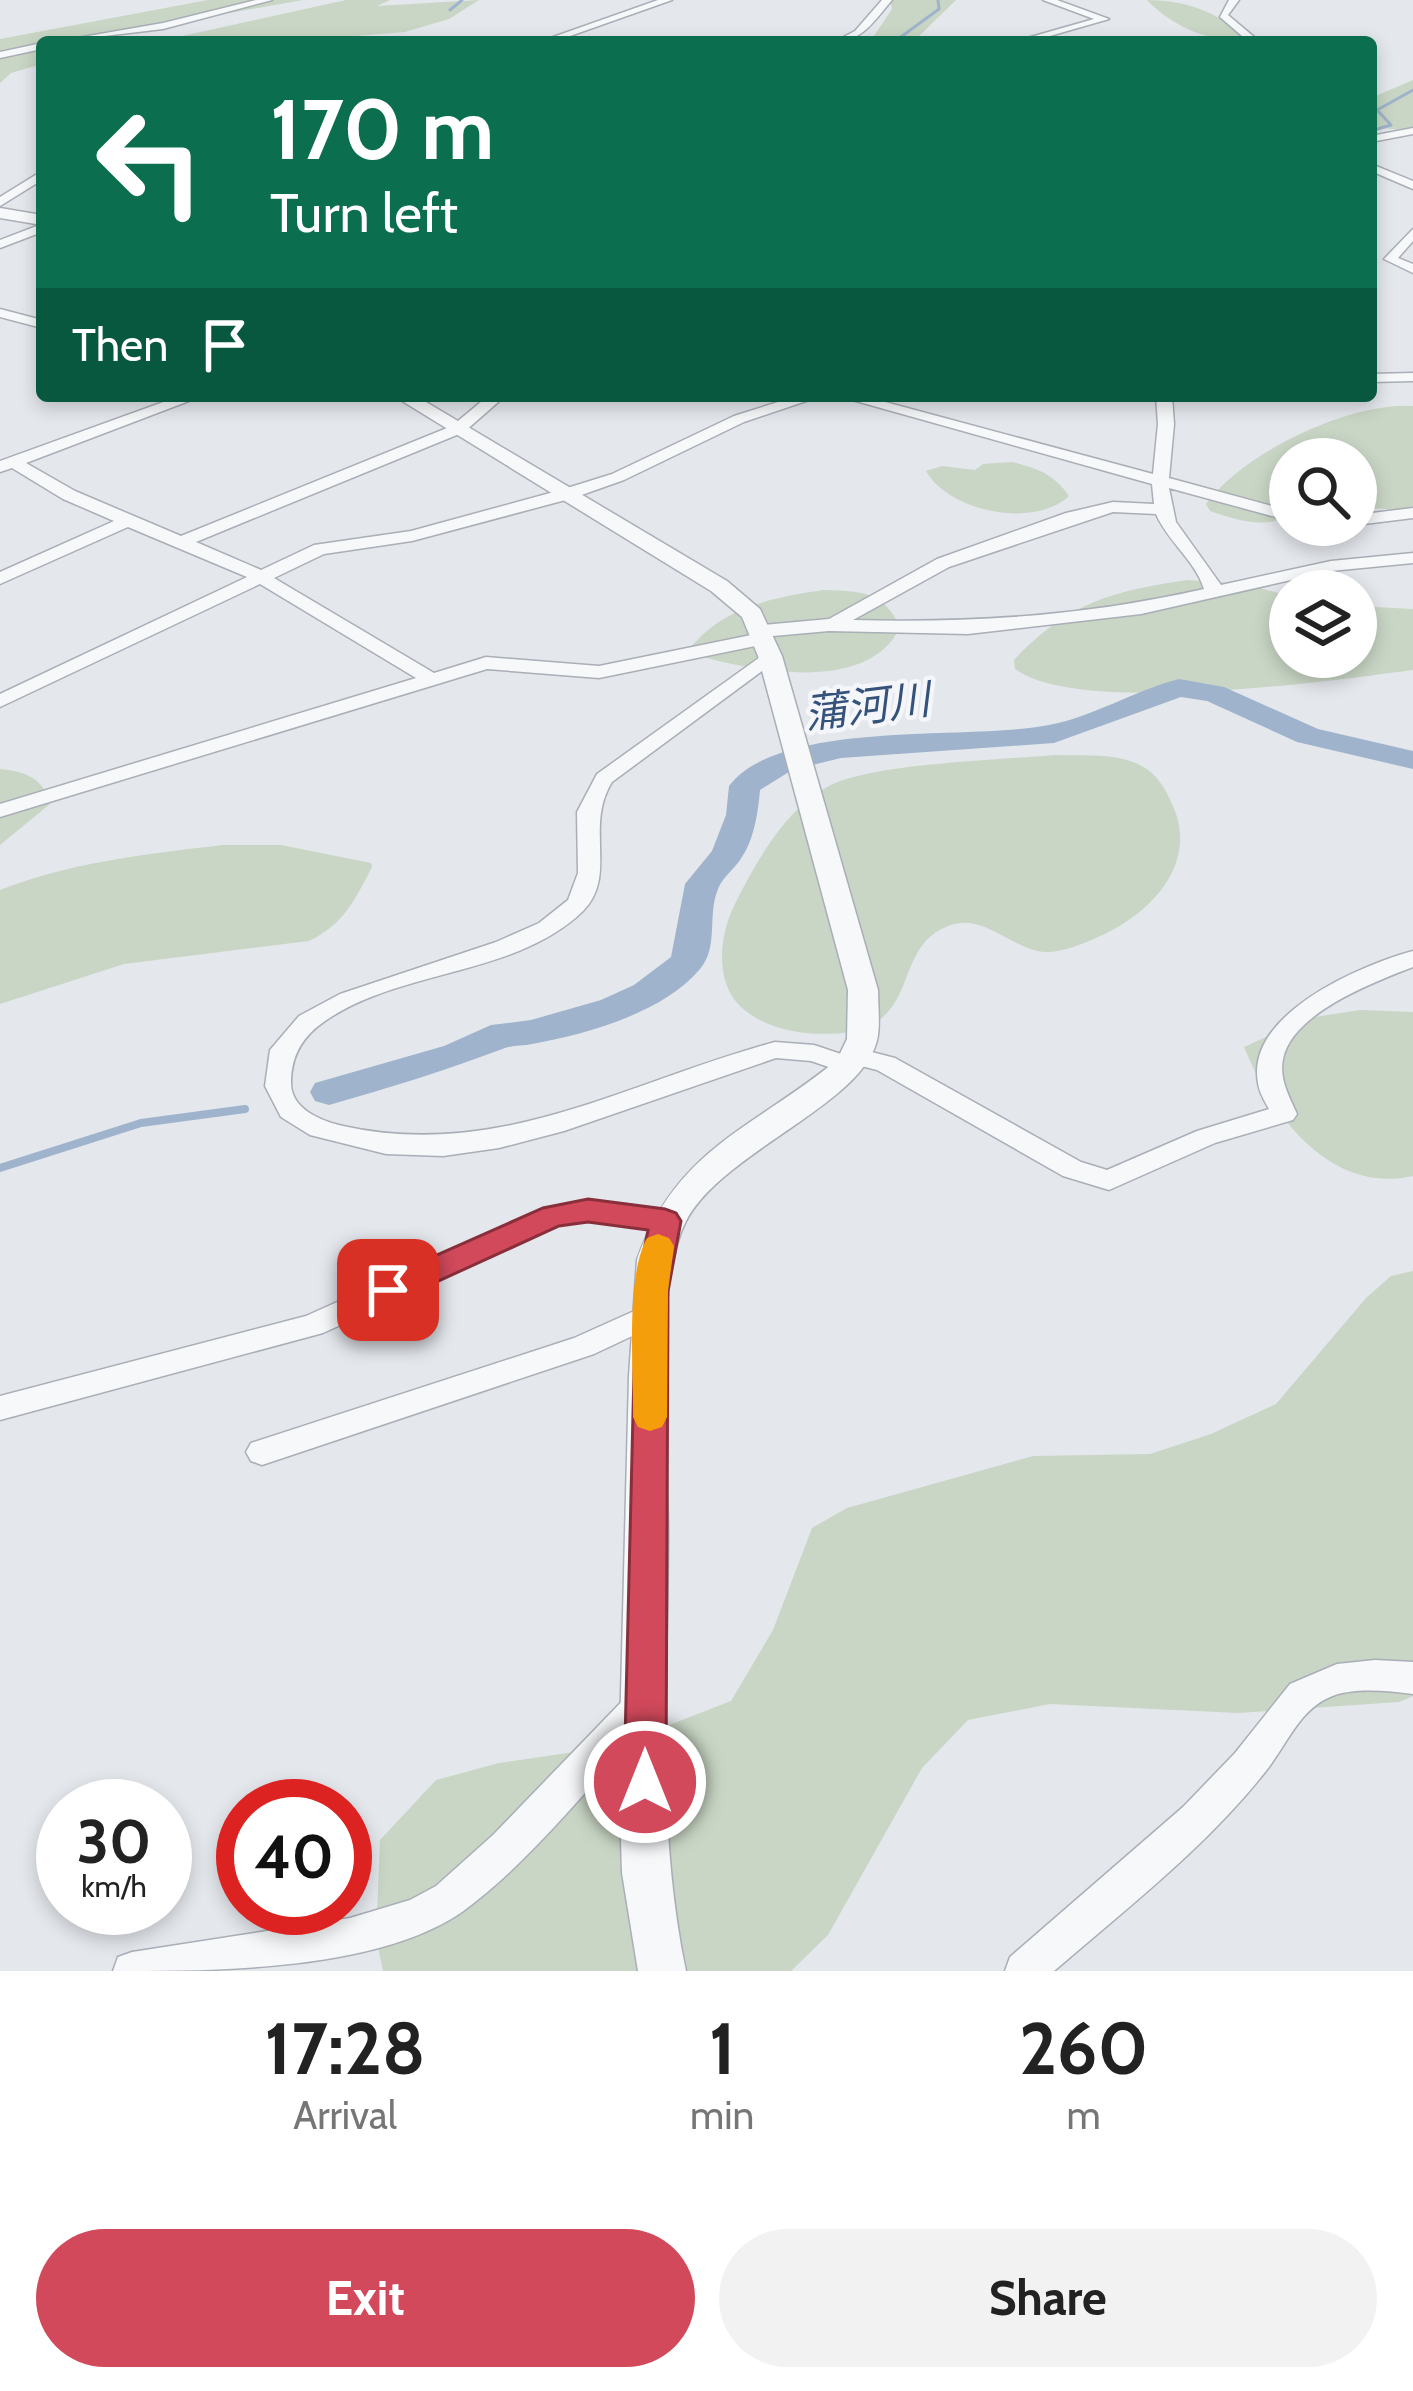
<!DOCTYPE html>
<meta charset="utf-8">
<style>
:root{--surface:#fff;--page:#f2f2f2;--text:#222;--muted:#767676;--accent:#d1495b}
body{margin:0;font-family:Cabin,"Noto Sans JP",sans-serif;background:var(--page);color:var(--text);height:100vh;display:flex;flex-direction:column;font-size:45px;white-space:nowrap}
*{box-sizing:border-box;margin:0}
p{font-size:39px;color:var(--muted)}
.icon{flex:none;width:66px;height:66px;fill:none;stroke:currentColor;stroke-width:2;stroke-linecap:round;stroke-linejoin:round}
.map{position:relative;height:1971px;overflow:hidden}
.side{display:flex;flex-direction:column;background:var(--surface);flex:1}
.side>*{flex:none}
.banner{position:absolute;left:36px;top:36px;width:1341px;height:366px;border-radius:12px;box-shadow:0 6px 18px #0003;background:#0b6e4f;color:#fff;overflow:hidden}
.buttons{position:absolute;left:1269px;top:438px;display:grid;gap:24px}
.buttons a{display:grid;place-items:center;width:108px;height:108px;border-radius:50%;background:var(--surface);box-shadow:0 6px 18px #0003;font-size:60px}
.speed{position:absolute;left:36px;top:1779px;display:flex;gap:24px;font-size:60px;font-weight:700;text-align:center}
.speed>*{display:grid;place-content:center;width:156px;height:156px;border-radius:50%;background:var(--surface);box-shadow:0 6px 18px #0003;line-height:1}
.speed small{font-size:30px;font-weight:400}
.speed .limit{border:18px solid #d22;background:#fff;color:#111}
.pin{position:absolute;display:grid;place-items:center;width:102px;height:102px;color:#fff;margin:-51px;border-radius:24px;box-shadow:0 6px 18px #0006}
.me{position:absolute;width:132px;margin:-66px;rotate:0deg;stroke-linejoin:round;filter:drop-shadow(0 0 9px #0008)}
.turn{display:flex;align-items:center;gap:42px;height:252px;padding:0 36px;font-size:54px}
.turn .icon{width:156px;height:156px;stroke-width:2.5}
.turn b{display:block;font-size:84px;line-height:102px}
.then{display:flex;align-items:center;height:114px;padding:0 36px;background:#0003;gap:24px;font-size:45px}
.eta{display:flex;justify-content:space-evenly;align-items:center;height:204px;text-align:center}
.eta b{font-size:72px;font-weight:700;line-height:84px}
.primary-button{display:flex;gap:24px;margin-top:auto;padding:24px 36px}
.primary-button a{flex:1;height:138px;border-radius:72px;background:var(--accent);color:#fff;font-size:48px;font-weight:700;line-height:138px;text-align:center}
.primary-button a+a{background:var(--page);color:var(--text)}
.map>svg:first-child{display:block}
</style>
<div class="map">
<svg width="1413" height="1971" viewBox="0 0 1413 1971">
<rect width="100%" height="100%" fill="#e4e7ec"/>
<!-- green -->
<path fill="#c9d6c5" d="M208,0h95l-237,42h-24v22l-31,9 -11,10v-44z
M346,0h44l-13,6 102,-6 -30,19 -44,13 -124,10h-157l45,-3z
M890,0h66l-43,42h-43l22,-33z
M1147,0c42,0 74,14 105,42 -41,0 -77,-13 -105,-42z
M1413,80v51l-42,-4v-29z
M1413,406v105l-57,-4v-48h-66v57c-28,13 -52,4 -80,-5l-4,-7c37,-51 143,-102 207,-98z
M1012,462c25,6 42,12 57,34 -35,33 -120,16 -143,-25l16,-5 33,4 8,-6z
M1188,580l56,4 46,12v61h66v-51l57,3v61c-82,11 -335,46 -398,-1l-1,-9c54,-57 98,-69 174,-80z
M824,590c36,1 60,1 76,37 -31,68 -151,44 -207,27l-2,-7c33,-40 83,-50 133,-57z
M1056,755c28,1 65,-3 89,13 13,8 21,22 27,36 28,59 -21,110 -74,133 -15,7 -35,15 -52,15 -32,-1 -62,-39 -95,-27 -69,23 -17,119 -145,108 -24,-2 -57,-13 -72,-34 -19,-27 -13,-68 1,-95 21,-42 52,-98 96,-119 45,-22 171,-25 225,-30z
M0,769c24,2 44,9 50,35l-50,41z
M223,845h58l90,18 1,4c-17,33 -29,58 -63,74l-185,23 -124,40v-114c71,-28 147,-36 223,-45z
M1360,1010l53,2v164c-83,19 -141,-60 -169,-129l64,-29z
M1413,1271v425l-14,6 -161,11 -188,-9 -82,16 -46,48 -94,167 -37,36h-408l-7,-34 4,-97 56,-60 63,-17 116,-17 116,-45 42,-71 39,-102 35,-20 186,-52 117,-2 61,-20 65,-30 90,-106 25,-22z"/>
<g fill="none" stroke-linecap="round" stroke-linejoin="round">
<!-- stream-far1 -->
<path stroke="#9fb4cc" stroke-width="3" d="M450,10l12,-10
M894,42l45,-33 -1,-9
M1371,131l20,-6 -14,-15 36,-20"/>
<!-- stream -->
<path stroke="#9fb4cc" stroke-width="8" d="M0,1168l141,-45 104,-14"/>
<!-- river -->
<path fill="#9fb4cc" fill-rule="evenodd" d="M1179,679l45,8 94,42 95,22v18l-116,-27 -90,-41 -26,-4 -127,46 -213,15 -49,12 -32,20c-2,23 -6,51 -20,70 -7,10 -18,18 -22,29 -11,26 1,58 -18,80 -37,44 -113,65 -168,75 -9,2 -18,1 -27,4 -58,22 -116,40 -176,57l-14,-4 -5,-9 5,-9 129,-37 47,-21 40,-5 70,-20 33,-15 37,-28 14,-73 27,-33 14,-36 3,-29c52,-68 240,-45 320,-61 44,-8 86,-35 130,-46z"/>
<!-- minor casing -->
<g stroke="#a9aeb7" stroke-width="3">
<path id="minor" d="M256,0h16l-109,29 -109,13 109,-19z
M658,0h14l-119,42h-14z
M882,0h10c-17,20 -30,42 -58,42l21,-11z
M1043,0h14l52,19 -80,23h-16l81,-23z
M1229,0h10l-11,15 32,27h-11l-29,-25z
M42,43v6l-42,9v-6z
M1413,128v6l-42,8v-6z
M1371,164l42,17v8l-42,-18z
M42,171v9l-42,26v-9z
M42,224v8l-42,16v-8z
M1413,229v12l-15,17 15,6v9l-29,-14z
M0,309l42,11v8l-42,-11z
M1413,373v8l-42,1v-8z
M180,396h22l-176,67 49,28 106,45 271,-110 36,-30h17l-41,36 -268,110 65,28 53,-25 97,-14 150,-41 51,-16 122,-58 63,-20h24l-77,26 -120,58 -51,18 -161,43 -88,13 -50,24 160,95 52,-16 113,9 157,-32v-7l7,-2 66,-6 108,-60 129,-46 47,-11 41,2 -2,-20 -314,-88h25l290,78 5,-50 -2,-28h16l2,28 -5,54 121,33v10l-121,-33 7,34 45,63 110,-24 82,-8v10l-82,8 -190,43 -173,20 -139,-3 -56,5 -1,6 -7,2 -166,34 -112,-9 -487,148v-13l416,-126 -156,-94 -260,123v-13l247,-117 -119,-50 -128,57v-12l114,-51 -51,-22 -51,-31 -12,4v-11zM1113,512l43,2c12,28 39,46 48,75 -119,27 -230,34 -351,31l96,-53z
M1413,508v10l-57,7v-10z
M770,650l10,6 -3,4 -165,122c-28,45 6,94 -29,129 -70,68 -192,57 -266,116 -18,15 -26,33 -26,56 0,26 30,38 52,43 157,35 284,-44 432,-84l39,3 30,10 12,-7 39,10 186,104 26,8 90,-39 72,-22c-4,-7 -10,-17 -11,-26 -13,-69 103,-118 155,-132v16c-39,15 -121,46 -130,92 -4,20 6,37 14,55l-4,6 -78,23 -106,47 -46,-14 -186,-106 -16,-4 -3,6 -9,2 -38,-13 -35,-3 -212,73 -65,17 -56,8 -57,-2 -76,-19 -29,-18 -16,-31 5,-36 29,-34 41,-22 156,-52 43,-19 29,-23 10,-27 -1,-61 20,-38z
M588,1201l77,10 10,3 4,7 -4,7 -10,3 -77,-10 -29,4 -236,108 -323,87v-24l306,-80 238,-107z
M652,1303l10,3 4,8 -4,8 -68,32 -332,111 -11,-4 -5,-9 5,-9 323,-105z
M1375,1660l38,2v32c-26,-3 -59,-7 -83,3 -29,12 -43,46 -61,70 -56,73 -133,134 -202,193l-13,11h-49l5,-14 173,-150 52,-54 55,-69 47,-20z
M643,1687l12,5 5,11 -5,11c-58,63 -124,148 -193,198 -86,59 -246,59 -349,59l5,-14 14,-5 218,-34 60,-18 26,-14 57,-51 138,-143z"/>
</g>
<!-- tertiary casing -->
<g stroke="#a9aeb7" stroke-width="3">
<path id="tertiary" d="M0,208l42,7v10l-42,-7z
M394,396h22l311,185 33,28 22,47 96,334c0,15 2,31 0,45 -9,68 -155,115 -192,186 -34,66 -19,229 -18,306 0,150 -13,297 18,444h-48l-16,-98 -3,-101 10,-396 8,-116c39,-112 116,-131 200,-200l10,-21 1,-49 -90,-334 -16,-39 -31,-26z"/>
</g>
<!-- minor -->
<use href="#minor" fill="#f7f8fa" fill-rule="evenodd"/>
<!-- tertiary -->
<use href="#tertiary" fill="#f7f8fa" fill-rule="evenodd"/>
</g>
<!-- route -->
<path fill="#d1495b" stroke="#882f3b" stroke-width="3" d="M588,1199l77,10 11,4 5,8 -13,70 -2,491 -6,14 -15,6 -15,-6 -6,-14 12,-491 12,-61 -60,-8 -29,4 -160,73h-23l-5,-9 5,-8 167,-74z"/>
<!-- slow -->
<path fill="#f59e0b" d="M658,1234l11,4 5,8 -6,45 -1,126 -5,10 -12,4 -12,-4 -5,-10c1,-47 -8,-139 14,-179z"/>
<g text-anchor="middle" stroke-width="9" stroke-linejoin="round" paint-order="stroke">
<!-- water labels -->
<g font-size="42" font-style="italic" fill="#34527a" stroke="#f4f6f9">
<text transform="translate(867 706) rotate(-7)" y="15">蒲河川</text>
</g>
</g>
</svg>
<div class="buttons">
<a><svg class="icon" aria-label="search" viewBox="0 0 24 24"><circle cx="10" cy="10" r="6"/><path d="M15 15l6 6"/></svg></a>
<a><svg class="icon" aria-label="layers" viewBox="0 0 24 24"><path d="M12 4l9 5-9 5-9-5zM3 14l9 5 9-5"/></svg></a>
</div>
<div class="speed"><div>30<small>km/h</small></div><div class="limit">40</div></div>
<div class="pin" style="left:388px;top:1290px;background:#d93025"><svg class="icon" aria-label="arrive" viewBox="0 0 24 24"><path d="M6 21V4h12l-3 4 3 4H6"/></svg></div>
<svg class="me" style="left:645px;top:1782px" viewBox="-20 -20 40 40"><circle r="17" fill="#d1495b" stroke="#fff" stroke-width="3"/><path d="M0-11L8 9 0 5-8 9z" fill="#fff"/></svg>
<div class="banner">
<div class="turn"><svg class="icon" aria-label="left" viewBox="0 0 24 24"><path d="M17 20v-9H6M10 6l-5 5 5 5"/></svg><div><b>170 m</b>Turn left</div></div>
<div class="then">Then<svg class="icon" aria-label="arrive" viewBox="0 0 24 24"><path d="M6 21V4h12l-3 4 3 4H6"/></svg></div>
</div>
</div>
<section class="side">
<div class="eta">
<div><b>17:28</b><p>Arrival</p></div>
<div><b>1</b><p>min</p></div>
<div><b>260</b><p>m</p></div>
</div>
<div class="primary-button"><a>Exit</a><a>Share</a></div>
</section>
